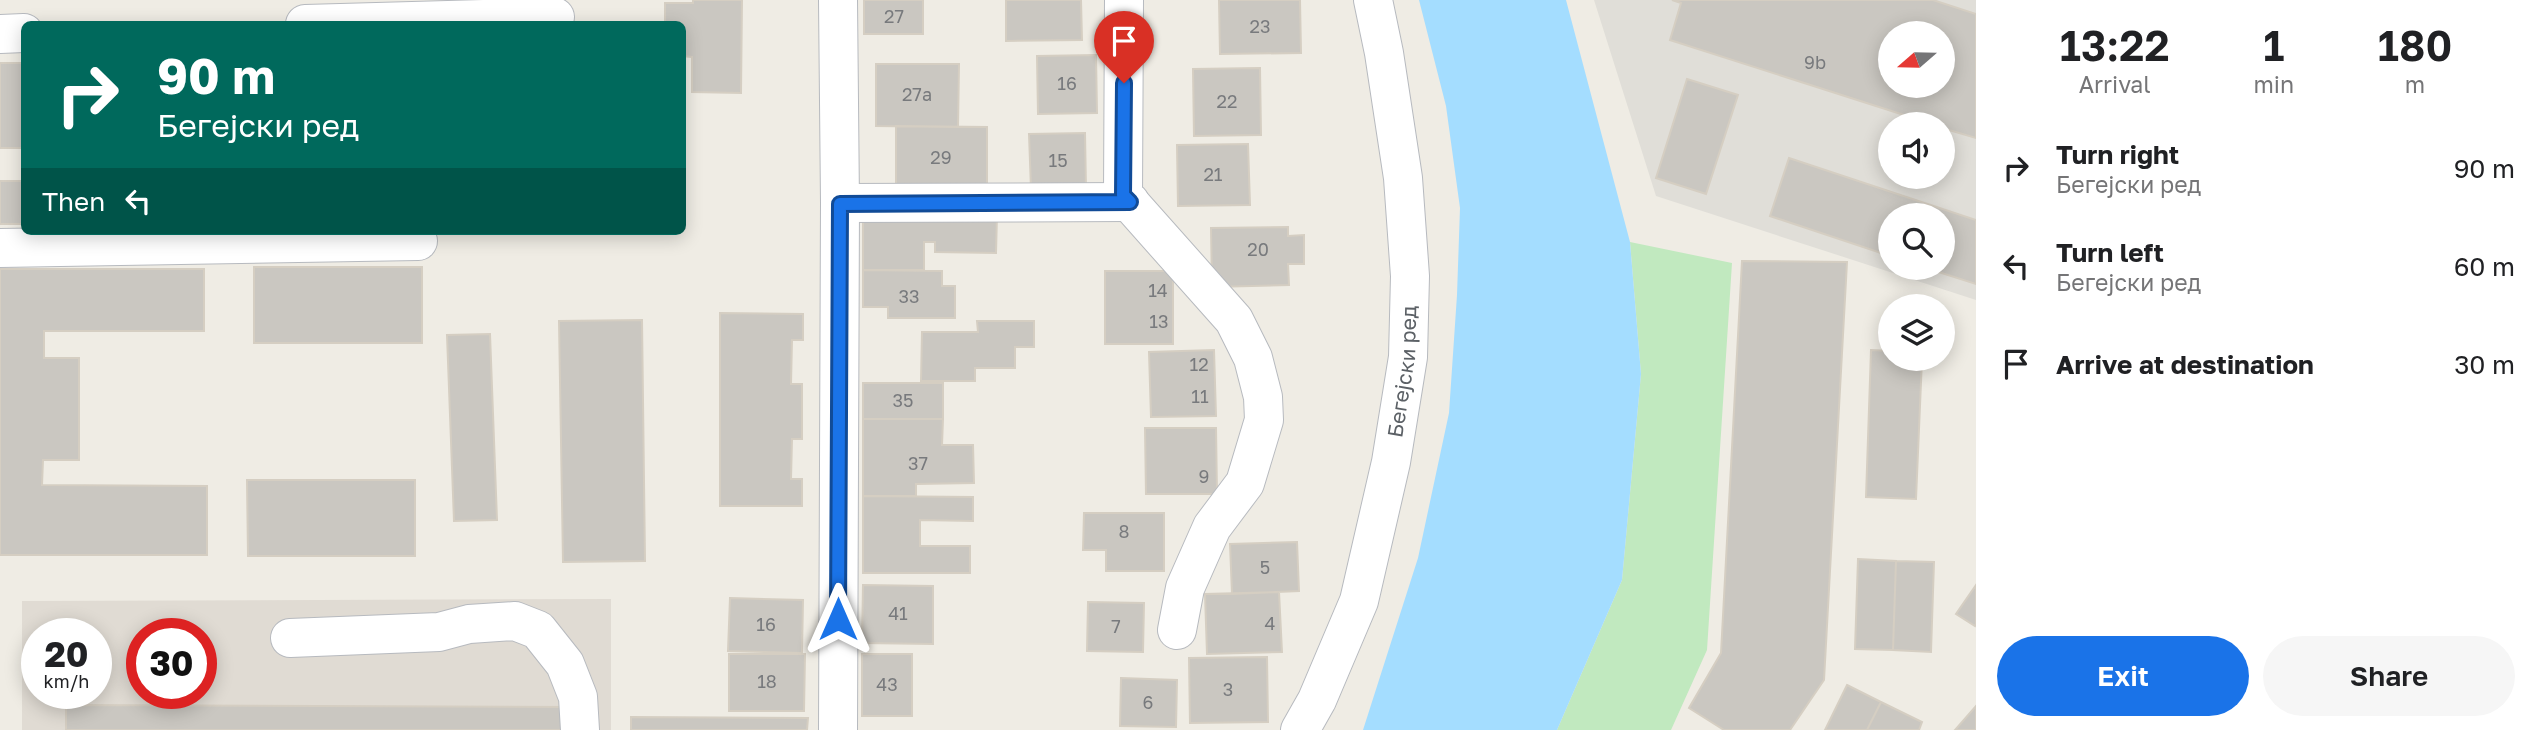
<!DOCTYPE html>
<meta charset="utf-8">
<style>
:root{--surface:#fff;--page:#f6f6f6;--text:#202124;--muted:#757577;--accent:#1a73e8}
body{margin:0;font-family:"Golos Text",sans-serif;background:var(--page);color:var(--text);height:100vh;display:flex;flex-direction:column;font-size:26px;white-space:nowrap}
*{box-sizing:border-box;margin:0}
p{font-size:23px;color:var(--muted)}
.icon{flex:none;width:38px;height:38px;fill:none;stroke:currentColor;stroke-width:2;stroke-linecap:round;stroke-linejoin:round}
.map{position:relative;flex:1;overflow:hidden}
.drawer{display:flex;flex-direction:column;background:var(--surface);width:560px}
.drawer>*{flex:none}
.guide{position:absolute;left:21px;top:21px;width:665px;height:214px;border-radius:10px;box-shadow:0 4px 18px #0003;background:#00695c;color:#fff;overflow:hidden}
.needle{width:46px;rotate:250deg}
.buttons{position:absolute;left:1878px;top:21px;display:grid;gap:14px}
.buttons a{display:grid;place-items:center;width:77px;height:77px;border-radius:50%;background:var(--surface);box-shadow:0 4px 18px #0003;font-size:35px}
.speed{position:absolute;left:21px;top:618px;display:flex;gap:14px;font-size:35px;font-weight:700;text-align:center}
.speed>*{display:grid;place-content:center;width:91px;height:91px;border-radius:50%;background:var(--surface);box-shadow:0 4px 18px #0003;line-height:1}
.speed small{font-size:18px;font-weight:400}
.speed .limit{border:10px solid #d22;background:#fff;color:#111}
.pin{position:absolute;display:grid;place-items:center;width:60px;height:60px;color:#fff;margin:-72px -30px;border-radius:50% 50% 50% 0;rotate:-45deg;box-shadow:0 0 7px #0007}
.pin .icon{rotate:45deg}
.me{position:absolute;width:77px;margin:-38px;rotate:0deg;stroke-linejoin:round;filter:drop-shadow(0 0 5px #0008)}
.turn{display:flex;align-items:center;gap:24px;height:147px;padding:0 21px;font-size:32px}
.turn .icon{width:91px;height:91px;stroke-width:2.5}
.turn b{display:block;font-size:49px;line-height:60px}
.then{display:flex;align-items:center;height:66px;padding:0 21px;background:#0003;gap:14px;font-size:26px}
.eta{display:flex;justify-content:space-evenly;align-items:center;height:119px;text-align:center}
.eta b{font-size:42px;font-weight:600;line-height:49px}
.primary-button{display:flex;gap:14px;margin-top:auto;padding:14px 21px}
.primary-button a{flex:1;height:80px;border-radius:42px;background:var(--accent);color:#fff;font-size:28px;font-weight:600;line-height:80px;text-align:center}
.primary-button a+a{background:var(--page);color:var(--text)}
ul{padding:0;list-style:none}
li{display:flex;align-items:center;gap:21px;height:98px;padding:0 21px}
li div{flex:1}
li b{display:block;font-size:26px}
li em{font-style:normal}
main{display:flex;flex:1;min-height:0}
.map>svg:first-child{display:block}
</style>
<main>
<div class="map">
<svg width="1976" height="730" viewBox="0 0 1976 730">
<rect width="100%" height="100%" fill="#efece4"/>
<!-- industrial -->
<path fill="#e0ded8" fill-rule="evenodd" d="M1594,0h382v300l-320,-104zM1890,33h52v53h-52zM1890,124h52v53h-52zM1890,215h52v53h-52z"/>
<!-- education -->
<path fill="#e0dbd3" fill-rule="evenodd" d="M611,599v131h-589v-129zM37,634h59v59h-59zM142,634h59v59h-59z"/>
<!-- green -->
<path fill="#c1e9bf" d="M1630,242l102,21 -25,387 -36,80h-114l65,-150 19,-206z"/>
<!-- water -->
<path fill="#a4ddff" d="M1419,0h147l64,242 11,132 -19,206 -65,150h-194l55,-172 31,-145 8,-118 3,-87 -14,-102z"/>
<!-- building -->
<path fill="#cac7c1" stroke="#d5cec2" stroke-width="2" fill-rule="evenodd" d="M693,0h49l-1,93 -49,-1v-35l-10,-1v-32h-17v-21h28z
M864,0h59v34h-59z
M1006,0h75l1,40 -76,1z
M1219,0h81l1,53 -81,1z
M1672,0h261l43,14v124l-34,-10v-4h-10l-262,-84 11,-37zM1890,33h52v53h-52z
M1096,55l1,58 -59,1 -1,-58z
M0,63h24v85h-24z
M876,64h83l-1,63 -82,-1z
M1260,68l1,67 -67,1 -1,-67z
M1687,79l51,16 -32,99 -50,-16z
M896,126l91,1v62h-91z
M1085,133l1,56h-55l-2,-55z
M1248,144l2,61 -72,1 -1,-61z
M1789,158l187,62v64l-50,-16h16v-53h-52v41l-120,-40z
M0,181h24v43h-24z
M863,215h134l-1,38 -61,-1v-10h-11v28h-61z
M1288,227v9l16,-1v29h-16l1,21 -77,2 -1,-59z
M1742,261l105,1 -23,418 -34,50h-66l-35,-22 32,-55z
M254,267h168v76h-168z
M0,269h204v62h-160v27h35v102h-36l-1,25 165,1v69h-207z
M863,270l79,1v15h13v32h-67v-11h-25z
M1105,271h68v73h-68z
M720,313l83,1v26h-11l-1,44h11v55h-10l-1,40h11v27h-82z
M642,320l3,241 -82,1 -4,-241z
M977,321h57v26h-19v21h-40v13h-54l1,-49h56z
M490,334l7,186 -43,1 -7,-186z
M1214,350l2,66 -65,1 -2,-65z
M1871,350l19,1v8h32l-6,140 -50,-2z
M863,383h80v36h-80z
M863,419h80l-1,26h31l1,38 -58,1v12h-53z
M1145,428h71l1,66h-71z
M247,480h168v76h-167z
M863,496l110,1v24l-53,-1v26h50v27h-107z
M1084,513h80v58h-58v-21h-23z
M1297,542l2,49 -67,3 -2,-50z
M1858,559l38,2 -3,89 -38,-1z
M1896,561l38,1 -3,90 -38,-2z
M863,585l70,1v58l-71,-1z
M1976,585v39l-1,2 -19,-12z
M1279,592l3,60 -75,2 -2,-60z
M730,598l73,2 -1,53 -74,-2z
M1088,602l56,1 -1,49 -56,-1z
M729,654h76l-1,57h-75z
M862,654h50v62h-50z
M1267,657l1,65 -78,1 -1,-65z
M1121,678l56,2 -1,47 -56,-1z
M1847,685l34,17 -14,28h-42z
M1881,702l41,20 -3,8h-52z
M66,705l505,2v23h-505z
M1976,706v24h-21z
M631,717l177,1 -1,12h-176z"/>
<g fill="none" stroke-linecap="round" stroke-linejoin="round">
<!-- minor casing -->
<g stroke="#b7babf" stroke-width="40">
<g id="minor">
<path d="M838,0l2,203 -2,527"/>
<path d="M1124,0l-1,195 111,125 19,38 10,39 1,23 -19,63 -33,44 -27,61 -8,42"/>
<path d="M305,24l250,-7"/>
<path d="M0,34l24,-1"/>
<path d="M840,203l290,-1"/>
<path d="M0,248l418,-7"/>
<path d="M290,638l149,-6 30,-8 46,-3 23,9 27,34 13,33 2,33"/>
<path id="s1" d="M1300,730l17,-30 42,-99 32,-139 17,-105 2,-81 -7,-98 -19,-125 -11,-53"/>
</g>
</g>
<!-- minor -->
<use href="#minor" stroke="#fff" stroke-width="38"/>
</g>
<g fill="none" stroke-linecap="round" stroke-linejoin="round">
<!-- route casing -->
<g stroke="#114b97" stroke-width="18">
<path id="route" d="M838,619l2,-415 290,-2 -7,-7 1,-112"/>
</g>
<!-- route -->
<use href="#route" stroke="#1a73e8" stroke-width="12"/>
</g>
<g text-anchor="middle" stroke-width="5" stroke-linejoin="round" paint-order="stroke">
<!-- number labels -->
<g font-size="18" fill="#787a7d">
<text x="894" y="23">27</text>
<text x="1260" y="33">23</text>
<text x="1815" y="69">9b</text>
<text x="1067" y="90">16</text>
<text x="917" y="101">27a</text>
<text x="1227" y="108">22</text>
<text x="941" y="164">29</text>
<text x="1058" y="167">15</text>
<text x="1213" y="181">21</text>
<text x="1258" y="256">20</text>
<text x="1158" y="297">14</text>
<text x="909" y="303">33</text>
<text x="1159" y="328">13</text>
<text x="1199" y="371">12</text>
<text x="1200" y="403">11</text>
<text x="903" y="407">35</text>
<text x="918" y="470">37</text>
<text x="1204" y="483">9</text>
<text x="1124" y="538">8</text>
<text x="1265" y="574">5</text>
<text x="898" y="620">41</text>
<text x="1270" y="630">4</text>
<text x="766" y="631">16</text>
<text x="1116" y="633">7</text>
<text x="767" y="688">18</text>
<text x="887" y="691">43</text>
<text x="1228" y="696">3</text>
<text x="1148" y="709">6</text>
</g>
<!-- street labels -->
<g font-size="21" fill="#5c6166" stroke="#fff">
<text dy="7" stroke="none"><textPath href="#s1" startOffset="376">Бегејски ред</textPath></text>
</g>
</g>
</svg>
<div class="buttons">
<a><svg class="needle" viewBox="-14 -14 28 28"><path d="M0-13l5 13h-10z" fill="#e53935"/><path d="M0 13l5-13h-10z" fill="#757577"/></svg></a>
<a><svg class="icon" aria-label="sound" viewBox="0 0 24 24"><path d="M4 9h4l5-4v14l-5-4H4zM17 9q2 3 0 6"/></svg></a>
<a><svg class="icon" aria-label="search" viewBox="0 0 24 24"><circle cx="10" cy="10" r="6"/><path d="M15 15l6 6"/></svg></a>
<a><svg class="icon" aria-label="layers" viewBox="0 0 24 24"><path d="M12 4l9 5-9 5-9-5zM3 14l9 5 9-5"/></svg></a>
</div>
<div class="speed"><div>20<small>km/h</small></div><div class="limit">30</div></div>
<div class="pin" style="left:1124px;top:83px;background:#d93025"><svg class="icon" aria-label="arrive" viewBox="0 0 24 24"><path d="M6 21V4h12l-3 4 3 4H6"/></svg></div>
<svg class="me" style="left:838px;top:619px" viewBox="-20 -20 40 40"><path d="M0-17L14 15 0 8-14 15z" fill="#1a73e8" stroke="#fff" stroke-width="4"/></svg>
<div class="guide">
<div class="turn"><svg class="icon" aria-label="right" viewBox="0 0 24 24"><path d="M7 20v-9h11M14 6l5 5-5 5"/></svg><div><b>90 m</b>Бегејски ред</div></div>
<div class="then">Then<svg class="icon" aria-label="left" viewBox="0 0 24 24"><path d="M17 20v-9H6M10 6l-5 5 5 5"/></svg></div>
</div>
</div>
<section class="drawer">
<div class="eta">
<div><b>13:22</b><p>Arrival</p></div>
<div><b>1</b><p>min</p></div>
<div><b>180</b><p>m</p></div>
</div>
<ul>
<li><svg class="icon" aria-label="right" viewBox="0 0 24 24"><path d="M7 20v-9h11M14 6l5 5-5 5"/></svg><div><b>Turn right</b><p>Бегејски ред</p></div><em>90 m</em></li>
<li><svg class="icon" aria-label="left" viewBox="0 0 24 24"><path d="M17 20v-9H6M10 6l-5 5 5 5"/></svg><div><b>Turn left</b><p>Бегејски ред</p></div><em>60 m</em></li>
<li><svg class="icon" aria-label="arrive" viewBox="0 0 24 24"><path d="M6 21V4h12l-3 4 3 4H6"/></svg><div><b>Arrive at destination</b></div><em>30 m</em></li>
</ul>
<div class="primary-button"><a>Exit</a><a>Share</a></div>
</section>
</main>
